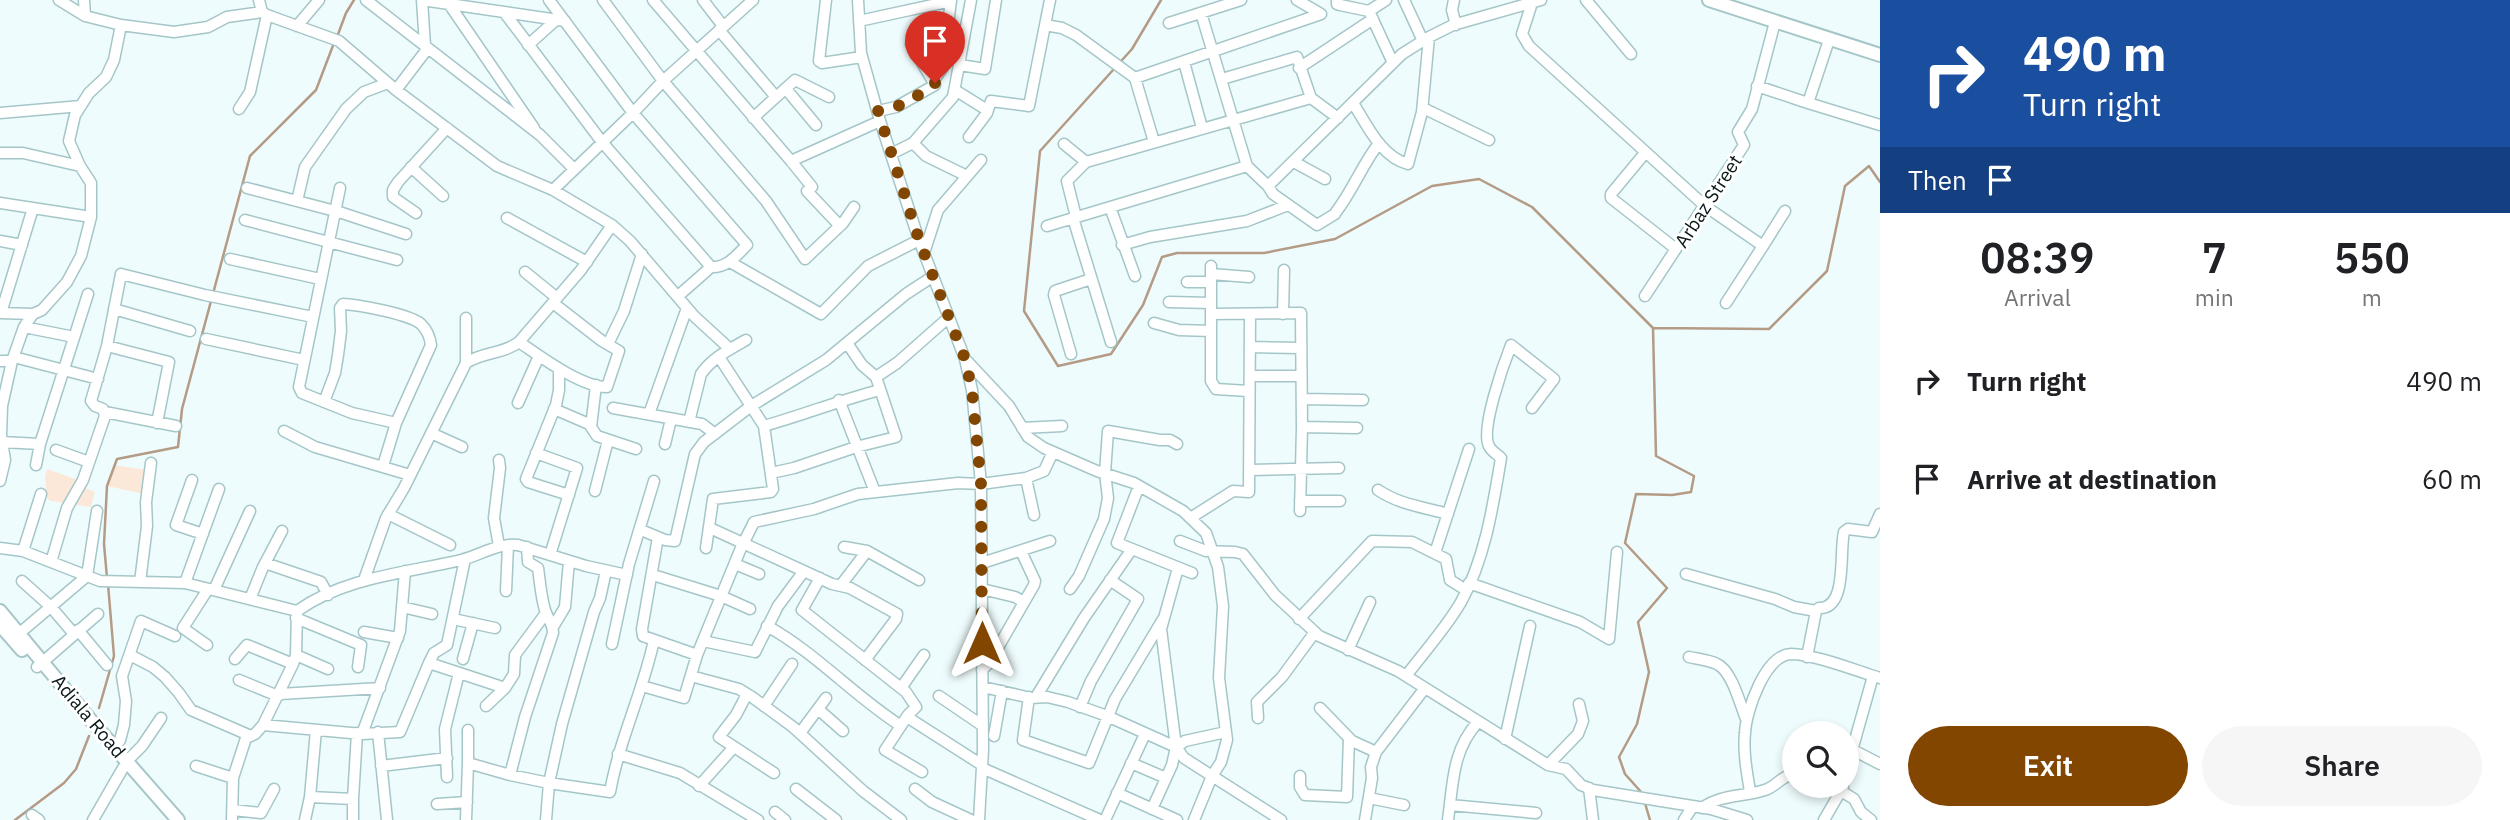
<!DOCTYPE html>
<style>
:root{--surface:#fff;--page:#f6f6f6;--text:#202124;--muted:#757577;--accent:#824601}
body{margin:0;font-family:"IBM Plex Sans",sans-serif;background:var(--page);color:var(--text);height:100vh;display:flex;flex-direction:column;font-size:26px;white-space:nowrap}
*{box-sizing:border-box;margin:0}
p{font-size:23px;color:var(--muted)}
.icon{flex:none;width:38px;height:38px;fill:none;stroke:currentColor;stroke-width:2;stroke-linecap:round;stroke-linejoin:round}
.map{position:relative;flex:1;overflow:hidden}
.sheet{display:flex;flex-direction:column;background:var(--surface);width:630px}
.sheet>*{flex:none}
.hud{background:#1a4fa0;color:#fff;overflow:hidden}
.controls{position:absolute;left:1782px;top:721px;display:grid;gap:14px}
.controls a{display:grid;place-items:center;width:77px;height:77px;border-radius:50%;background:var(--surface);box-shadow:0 4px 10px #0003;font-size:35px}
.pin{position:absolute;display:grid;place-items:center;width:60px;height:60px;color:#fff;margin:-72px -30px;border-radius:50% 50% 50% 0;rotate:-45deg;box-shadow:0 0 7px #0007}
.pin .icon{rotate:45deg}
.me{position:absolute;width:77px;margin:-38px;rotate:0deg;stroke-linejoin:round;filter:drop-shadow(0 0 5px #0008)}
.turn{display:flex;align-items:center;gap:24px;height:147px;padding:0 28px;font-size:32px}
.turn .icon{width:91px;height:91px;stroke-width:2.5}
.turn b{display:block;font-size:49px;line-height:60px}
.then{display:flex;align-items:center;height:66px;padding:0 28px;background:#0003;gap:14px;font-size:26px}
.eta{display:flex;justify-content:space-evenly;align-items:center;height:119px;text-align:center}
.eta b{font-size:42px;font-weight:600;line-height:49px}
.button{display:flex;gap:14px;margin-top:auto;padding:14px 28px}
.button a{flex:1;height:80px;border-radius:42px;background:var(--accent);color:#fff;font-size:28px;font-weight:600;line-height:80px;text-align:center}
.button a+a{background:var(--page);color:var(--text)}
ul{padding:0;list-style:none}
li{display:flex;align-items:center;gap:21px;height:98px;padding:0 28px}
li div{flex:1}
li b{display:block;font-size:26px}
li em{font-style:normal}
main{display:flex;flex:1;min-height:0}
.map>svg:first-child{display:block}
</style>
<main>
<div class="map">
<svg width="1880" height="820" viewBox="0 0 1880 820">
<rect width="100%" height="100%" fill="#effcfd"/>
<!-- green -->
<path fill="#fce8d9" d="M114,465l33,5 -3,24 -37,-8z
M47,469l31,11 5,7 12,5 -4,15 -40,-6 -4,-3 -2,-21z"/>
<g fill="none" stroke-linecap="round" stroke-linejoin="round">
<!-- stream -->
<path stroke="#b49b85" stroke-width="2.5" d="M1161,0l-29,49 -92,102 -16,160 34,55 53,-12 32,-49 19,-48 15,-4h87l71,-14 97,-53 47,-7 53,28 121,121 116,1 58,-58 18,-85 24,-20 11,16
M337,37l9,-24 8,-13
M107,578l-3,-34 3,-58 10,-27 61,-12 4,-38 68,-253 66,-66 18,-47
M99,708l15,-52 -6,-72
M1642,793l-17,-19 -6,-17 18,-33 12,-52 -11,-50 29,-34 -42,-45 11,-49 36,1 19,-3 3,-16 -38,-20 -3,-128
M1644,800l6,20
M15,820l49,-37 12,-14 13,-33"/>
<!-- minor casing -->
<g stroke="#a5c6c8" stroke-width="13">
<path id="minor" d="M59,0l26,16 36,9 53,7 34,-5 19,-10 35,-5
M84,0l1,16
M259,0l3,12 5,3 72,26 57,49 101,76 56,24 59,35 18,16 64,75 36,33
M366,0l174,135 34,34
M549,0l84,113 114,132c-11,11 -20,23 -36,22l-33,29
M603,0l60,81 103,120 39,58 38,-36 11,-16
M653,0l138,161 21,26 -5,4 33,35
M703,0l20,26
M826,0l-7,61 3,2 40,-6
M858,0l3,53 19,68 39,119 46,119 7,31 9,94 2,266 -4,70
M1337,0v4l3,1 29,6 24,52
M1404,0l19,41
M1454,0l-2,10 4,15
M1586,0l45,54
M1532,3l-10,31 7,12 176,160 58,40 22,-35
M449,4l85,124
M1369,11l17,-11
M504,12l98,130 109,125
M1201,13l46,153 21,20 134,-132 27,-17 24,-12 88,-25
M859,21l92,-20
M1169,23l72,-23
M1045,25l17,3 14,7 59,43
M297,26l22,-26
M719,30l57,67
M528,45l28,-25
M425,46l-3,-46 143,21
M1184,62l18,66
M960,65l25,4 11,-69
M1299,68l74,-49
M1222,79l75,-22 14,41 27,20
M934,80l9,-13 8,-67
M1757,86l51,17 21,-63
M786,89l30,36
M396,90l32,-42
M955,90l32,20
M1353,103c14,22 28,54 55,61l14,-52 7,-75
M1808,103l72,22
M1423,108l66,32
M239,109l11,-17 17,-77
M878,111l18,-4 39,-22 -24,-41
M0,113l81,-7
M753,118l42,-38 34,17
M969,137l18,-24 4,-12 38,5 21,-106
M1154,142l-19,-64 186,-64 -24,-14
M913,143l13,13 41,20
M1064,144l22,18
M0,153h23l57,13
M1645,153l-34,41v4l65,51
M891,154l22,-11 40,-46 18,-97
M791,161l89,-40
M1294,162l31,17
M411,167l32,29
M1268,186l5,8 44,31 18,-11
M247,188l92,24 67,22
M340,188l-41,199 3,6 50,20 44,10
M553,190l80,-77 30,-32 90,-81
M297,201l8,-34 41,-58 18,-17 24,-9
M0,203l91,14
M1110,207l25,69
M1336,212c17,-22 26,-47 43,-69
M416,213l-23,-16v-7l5,-8 49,-54
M1076,217l-9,-36 19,-19 225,-64
M507,218l80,44
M1073,218l38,124
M245,220l152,40
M1047,226l200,-60
M0,241l22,4
M1122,245l28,-8 97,-16 41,-16
M924,253l14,-43 43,-50
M230,259l90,20
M730,262l91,52 47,-48 51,-26
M1211,266v115l5,8 32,2
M525,272l32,26
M1211,274l38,3
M1187,282h24
M1645,296l99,-151 -6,-13 14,-23 23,-87
M1169,302l42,1
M1726,303l37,-57
M114,309l76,22
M0,313l33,1
M1,313l32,-105
M1211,314l90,-1 1,114 -2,84
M1283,314l1,-44
M466,318v45
M1154,323l25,7 32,1
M24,327l50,10
M206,339l98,21
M519,342c22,15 62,45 88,45l12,-36 -17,-10 -49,-38
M608,344l16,-33 18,-57
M107,346l62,16 -12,61
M1250,347l51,1
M1071,354l-17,-59 1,-4 36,-12
M14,357l84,22
M966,360l43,46 19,31 16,11 53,23 37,12 49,28 23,22 12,34 5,39 -4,72 8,62 -6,22 -9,14 -18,44
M0,361h12
M559,369v21l-3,15 -30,74 2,3 41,13
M1250,376h51
M876,377l21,-14 51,-45
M1302,399l61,1
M839,400l36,92
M324,402l11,-29 3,-18 3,-24 -1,-23 3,-4c17,1 66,10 78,20 6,6 9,13 10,21l-35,78 -13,43
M518,403l21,-47
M613,408l89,16 13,10
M554,409l35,15 8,12 39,13
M105,412l71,14
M649,414l38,-106
M689,422l12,-48c11,-16 29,-25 45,-34
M764,426c39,-11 77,-26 116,-36
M591,427l5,-42
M1302,427l55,1
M1022,428l40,-2
M284,431l31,16 95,28
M431,433l31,14
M2,442l38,2
M665,444l6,-25
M56,450l33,12
M536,453l41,15 -27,87
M36,465l4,-21 48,-150
M1250,470l89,-2
M771,473l23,-5 62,-21 40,-10 -20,-60 -14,-12 -15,-22
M1026,478l8,37
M192,480l-16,45 27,9
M0,481l5,-21 -4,-25 1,-29 10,-45 12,-34 9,-13 9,-4 25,-28 14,-26 10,-39v-34l-11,-17 -11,-25 6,-26 14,-22 17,-16 8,-17 7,-35
M1139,486l-22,57 75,30
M1378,490c22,15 46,17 70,24
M595,491l13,-51
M1300,501h40
M388,514l62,31
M1192,517l41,-26 16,1 1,-177
M710,528l122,56 18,4 47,26 -1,5 -31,41
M641,530l24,10 10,1 20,-87 9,-12 47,-36 75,-46 80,-66 26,-17
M658,537l-16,92 1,7 54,19 44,-107 13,-26 60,-13 44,-15 100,-11 23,1 45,-6 18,-7 9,-19
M1180,541l26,10 29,1 8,2 32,41 44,41 79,35 150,94 18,4 15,16 12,5 118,19 36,11
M499,546l-5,-28 6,-50 -1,-8
M844,547l23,4 52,29
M0,548l23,3 77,30 85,2 112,28 -1,44 -3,9 -30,61 -8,9 -9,4 -13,40 -1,42
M706,548l7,-49 58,-7 2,-3 -9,-63 -45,-69
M23,551l18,-57
M1435,553l34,-104
M51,562l16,-54 16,-28 22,-64 -2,-7 -8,-3 -4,-5 16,-55 14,-72 84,21 108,22
M265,563l56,19 7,13
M982,563l68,-22
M735,564l24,10
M1686,574l89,25 19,8 22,4
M653,575l68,21 29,13
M820,578l-18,32 104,82 10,15 -8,8 -23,35 37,22
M364,580l22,-62 18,-30 62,-125c16,-11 38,-9 53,-21l62,-72 31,-45
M22,581l29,26 23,27
M140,582l7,-56 -1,-24 5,-39
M185,583l34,-94
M1469,583l111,39 29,17 8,-87
M841,585l26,-34
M982,589l33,8 9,5
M1070,589l9,-13 25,-57 4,-21 -3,-25 3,-42 52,9h10l7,4
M214,590l36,-79
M506,591l2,-46
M250,599l13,-32 19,-36
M402,607l30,7
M297,611c48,-34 109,-38 164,-51 20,-5 36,-17 57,-15l68,21 41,9
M296,618l65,27 -3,22
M453,619l42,9
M1299,619l73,-78 40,1 34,17 4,21 16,10
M767,626c49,27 87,70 134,100
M553,627l12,-20 4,-46
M78,630l29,35
M364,632l34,6
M15,637l72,-61 10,-65
M703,641l52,11 23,-46 26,-35
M612,644l17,-80 25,-83
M207,645l-24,-17 25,-39
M1348,650l22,-48
M130,655l23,12 12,10 14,16 12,17 60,26
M296,655l32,14
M1689,657c9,2 20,3 28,7 15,7 23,40 29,55
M1807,657l9,-46 3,-3c29,1 20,-56 25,-76l4,-3 24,3 8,-18
M235,659l12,-14 46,19
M463,659l10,-36
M429,663l5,-10 13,-8 18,-86
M37,667l61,-53
M982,670l7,-7 45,-78 1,-4 -14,-30
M691,676l48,13 13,8 41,30 70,64 38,29
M1406,676c18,-24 40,-48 55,-74 24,-43 32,-96 40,-144 -4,-4 -10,-7 -12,-12 -9,-16 15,-83 22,-101l43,34 -22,29
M239,680l39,16
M642,686l42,12 13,-43
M983,687l48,11 16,-1 21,5 39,14 69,31 8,11 97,62
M901,688l23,-33
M280,694l100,-6
M747,694l-11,21 -17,22 55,36
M939,696l44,30
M1029,697l-6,43 66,23 26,-64 48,-80
M1036,697l48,-79 48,-69
M486,706l19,-18 9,-14 1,-19 31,-42
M764,706l28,-42
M1080,707l11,-26 47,-82 -28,-19
M1320,708l32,33 24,11
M818,709l25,22
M907,717l75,48
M1258,718l-1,-16 25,-25 33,-45
M263,725l99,9 38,-2 29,-69 76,25
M468,730v33
M378,732l9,88
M800,733l26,-35
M362,734l38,-103 5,-60
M994,736l8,-45
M1505,739l25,-113
M115,747l5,-7 4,-15 2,-24 -4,-25 19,-55 34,15
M1176,747l9,-6 41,-9
M1853,750l27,14
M618,754l62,19 78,47
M127,761l15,-15 19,-28
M1131,763l35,15
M1548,765l30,-31 5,-13 -4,-17
M196,766l37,12
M381,766l66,-8
M982,768l118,52
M1846,772l27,-96
M510,775l15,-58 28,-84c0,-9 -5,-14 -8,-23 -4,-13 -5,-28 -7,-42l-10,-6 -1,-15
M1300,776v11l5,8 42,2 2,-59
M447,777l-2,-48 14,-56
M699,786l35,-39
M1833,786l21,13 7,13 10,8
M1589,788l4,32
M796,789l40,31
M915,789l17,13 39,18
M1750,792c-3,-20 -7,-39 -5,-59 1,-22 20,-78 46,-79 23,0 66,17 89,24
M1117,793l60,27
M310,797l43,2v21
M1369,798l35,7
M353,799l4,-66
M437,804l30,-2
M1450,805l86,8
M1702,808c19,-14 42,-11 63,-18 12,-4 16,-14 29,-16
M1152,809l20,-44 4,-18 -15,-118 17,-61
M233,810l28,3 13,-24
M775,812l10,8
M32,815l7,5
M93,820l30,-52
M305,820l5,-23 6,-67
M466,820l2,-57 42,12 39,8 13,-59 32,-112 6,-14 6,-27
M546,820l3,-37 61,9c9,-52 33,-100 44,-152
M1105,820l40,-86
M1365,820l7,-42 -1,-11 5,-15 49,-64
M1448,820c5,-36 4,-70 30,-98
M1684,820l9,-14
M1824,820l19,-33"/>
</g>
<!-- major casing -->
<g stroke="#a5c6c8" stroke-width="16">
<path id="major" d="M1709,0l171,55
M0,611l93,112 85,97
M0,625l22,25"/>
</g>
<!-- minor -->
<use href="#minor" stroke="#fff" stroke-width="10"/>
<!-- major -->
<use href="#major" stroke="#fff" stroke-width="12"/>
</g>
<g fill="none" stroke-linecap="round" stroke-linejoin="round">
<!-- route -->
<path stroke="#824601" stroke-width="12" stroke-dasharray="0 21.6" d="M935,83l-2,4 -37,20 -18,4 41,129 46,119 7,31 9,94 1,159"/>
</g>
<g text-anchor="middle" stroke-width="6" stroke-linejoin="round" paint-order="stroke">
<!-- street labels -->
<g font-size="19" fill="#0b1718" stroke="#fff">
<text transform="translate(1708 201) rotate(-57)" y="7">Arbaz Street</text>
<text transform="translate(89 716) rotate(50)" y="7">Adiala Road</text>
</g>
</g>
</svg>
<div class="controls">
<a><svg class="icon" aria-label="search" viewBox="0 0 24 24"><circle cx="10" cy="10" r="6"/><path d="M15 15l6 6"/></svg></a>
</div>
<div class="pin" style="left:935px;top:83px;background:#d93025"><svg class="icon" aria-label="arrive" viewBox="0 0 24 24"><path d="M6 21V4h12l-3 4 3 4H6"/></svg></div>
<svg class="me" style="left:982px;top:643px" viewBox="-20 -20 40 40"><path d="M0-17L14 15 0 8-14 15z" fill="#824601" stroke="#fff" stroke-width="4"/></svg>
</div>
<section class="sheet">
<div class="hud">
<div class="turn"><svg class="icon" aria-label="right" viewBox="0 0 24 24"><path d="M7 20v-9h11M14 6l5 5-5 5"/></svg><div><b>490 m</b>Turn right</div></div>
<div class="then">Then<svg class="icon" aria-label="arrive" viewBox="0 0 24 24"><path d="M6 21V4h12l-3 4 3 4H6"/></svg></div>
</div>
<div class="eta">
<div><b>08:39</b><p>Arrival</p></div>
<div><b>7</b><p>min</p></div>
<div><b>550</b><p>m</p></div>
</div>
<ul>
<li><svg class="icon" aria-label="right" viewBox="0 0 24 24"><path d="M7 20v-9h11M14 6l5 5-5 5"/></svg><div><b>Turn right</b></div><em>490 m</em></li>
<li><svg class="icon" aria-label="arrive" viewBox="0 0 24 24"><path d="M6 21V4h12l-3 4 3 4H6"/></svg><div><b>Arrive at destination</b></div><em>60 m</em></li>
</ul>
<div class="button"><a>Exit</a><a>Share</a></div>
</section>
</main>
